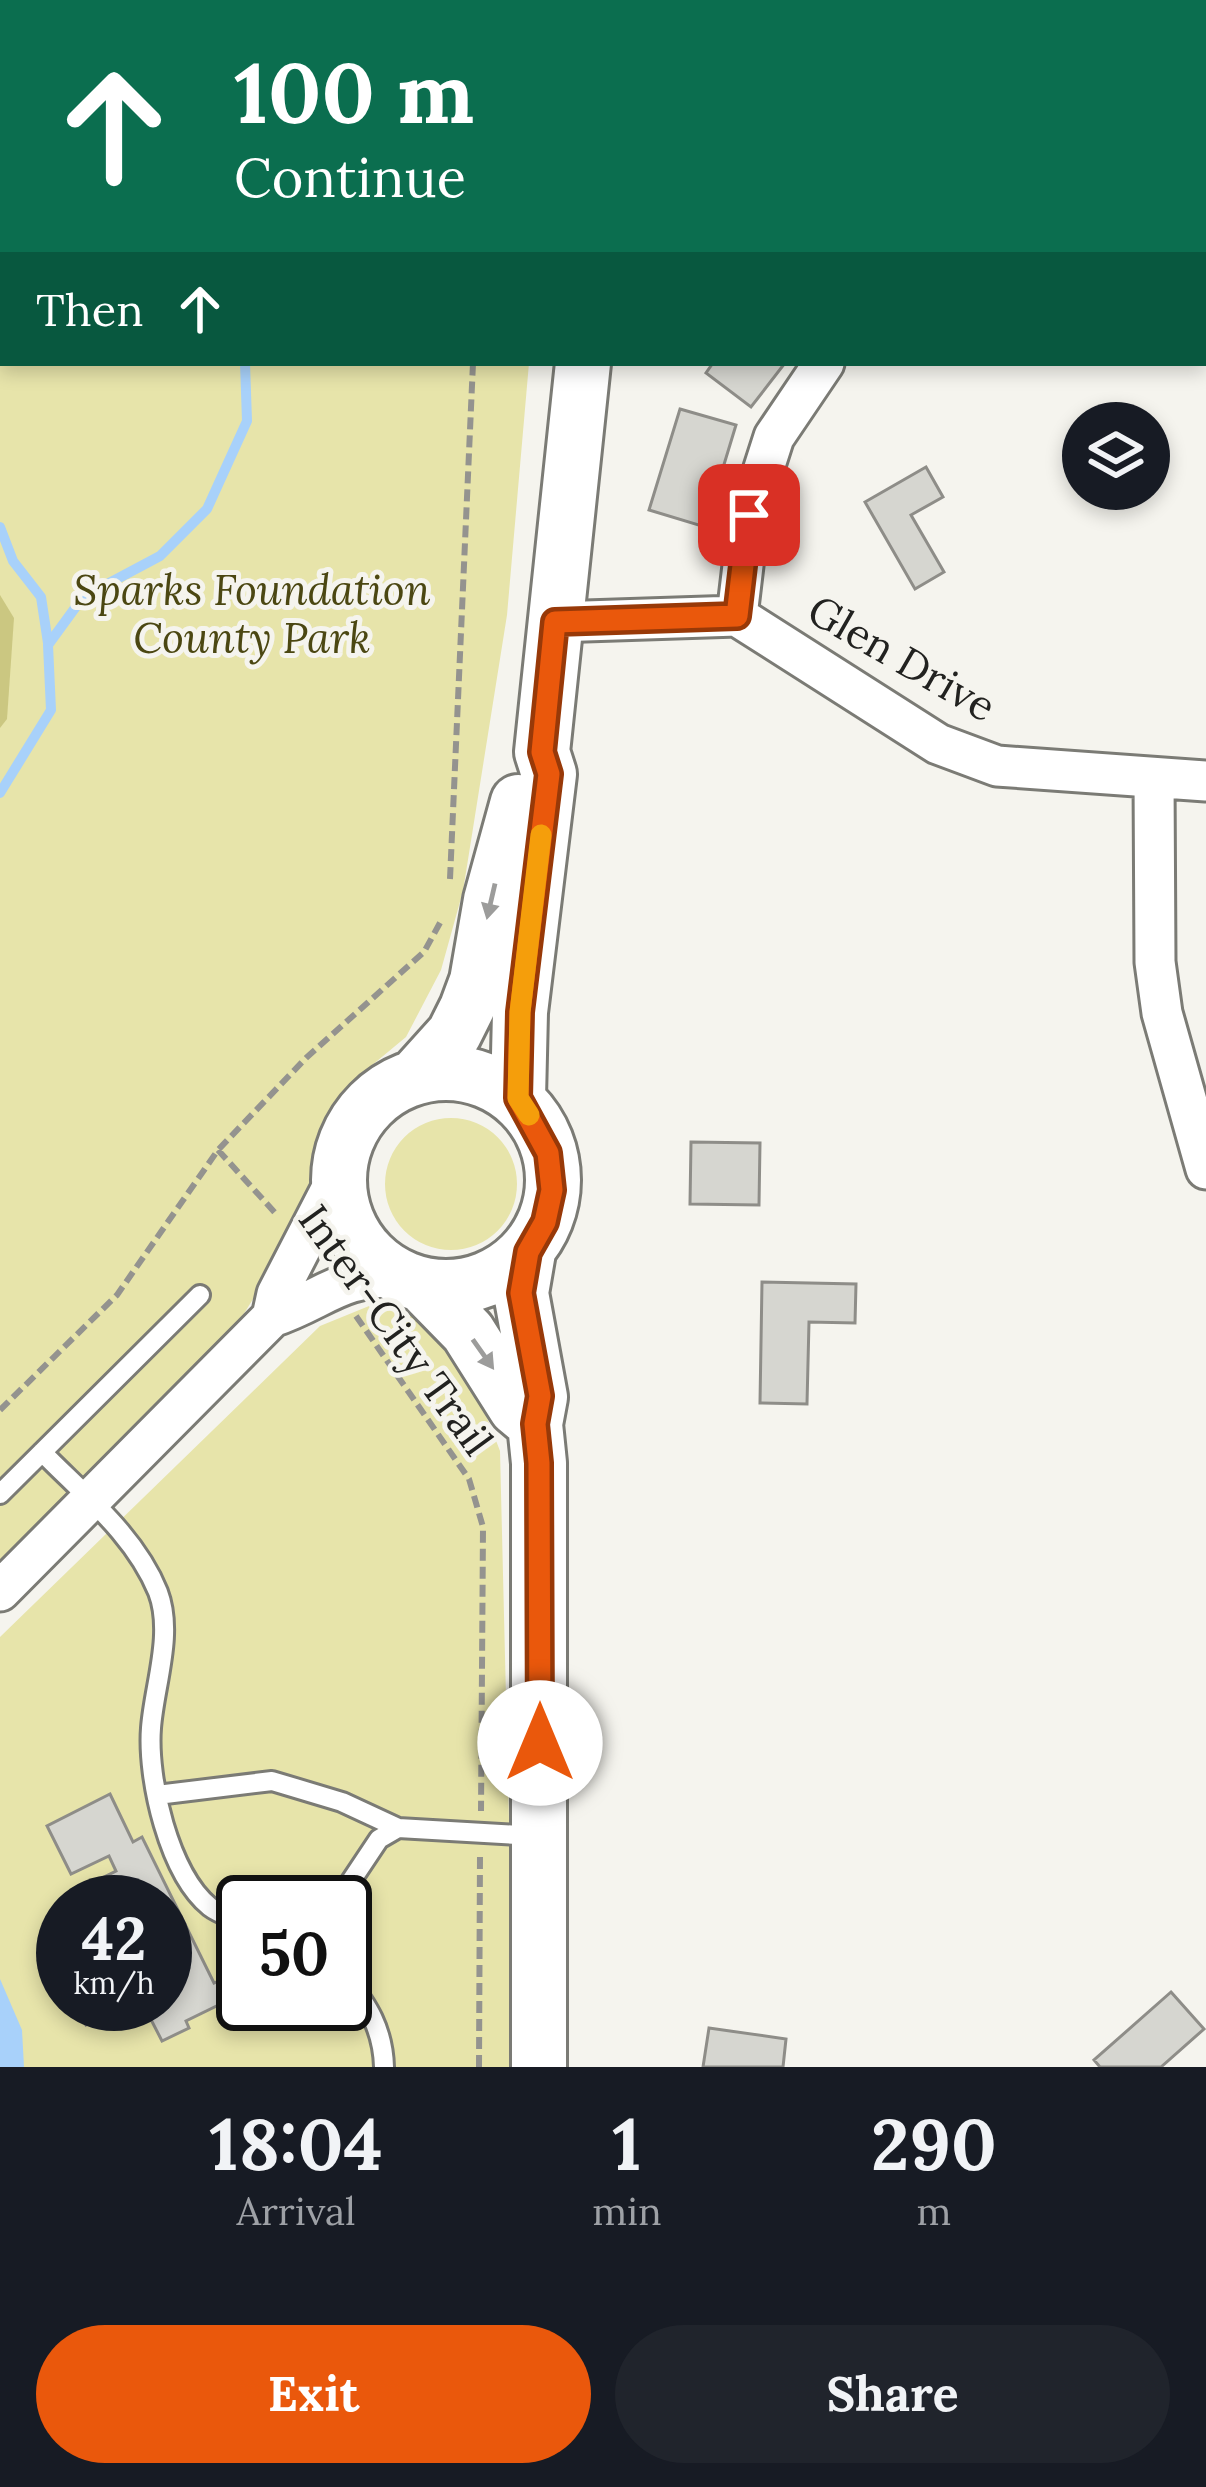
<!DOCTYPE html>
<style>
:root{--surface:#171b24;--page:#20242c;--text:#f1f3f6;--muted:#9ea1a6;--accent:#ea580c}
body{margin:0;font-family:Lora,serif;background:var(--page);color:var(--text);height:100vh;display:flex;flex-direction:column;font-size:45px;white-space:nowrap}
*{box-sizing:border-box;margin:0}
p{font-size:39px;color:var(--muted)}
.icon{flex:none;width:66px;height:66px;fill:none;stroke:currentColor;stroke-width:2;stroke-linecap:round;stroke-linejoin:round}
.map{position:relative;height:2067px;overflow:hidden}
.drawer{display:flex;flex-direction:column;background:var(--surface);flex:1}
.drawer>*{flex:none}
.hud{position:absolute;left:0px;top:0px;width:1206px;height:366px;box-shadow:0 6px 18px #0003;background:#0b6e4f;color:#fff;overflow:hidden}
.controls{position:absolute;left:1062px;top:402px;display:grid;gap:24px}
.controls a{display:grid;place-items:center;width:108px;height:108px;border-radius:50%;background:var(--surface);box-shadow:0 6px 18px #0003;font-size:60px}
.speed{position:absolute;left:36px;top:1875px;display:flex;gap:24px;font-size:60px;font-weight:700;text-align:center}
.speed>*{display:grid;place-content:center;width:156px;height:156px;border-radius:50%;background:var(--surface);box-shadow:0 6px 18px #0003;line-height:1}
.speed small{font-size:30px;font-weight:400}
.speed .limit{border:6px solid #111;border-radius:18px;background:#fff;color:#111}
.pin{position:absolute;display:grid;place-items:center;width:102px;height:102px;color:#fff;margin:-51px;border-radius:24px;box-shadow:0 6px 18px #0006}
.me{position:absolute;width:132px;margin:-66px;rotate:0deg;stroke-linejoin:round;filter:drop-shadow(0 0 9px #0008)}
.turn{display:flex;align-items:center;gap:42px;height:252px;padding:0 36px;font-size:54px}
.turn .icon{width:156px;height:156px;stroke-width:2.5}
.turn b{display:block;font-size:84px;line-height:102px}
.then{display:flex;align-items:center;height:114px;padding:0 36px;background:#0003;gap:24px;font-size:45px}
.eta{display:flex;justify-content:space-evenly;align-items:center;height:204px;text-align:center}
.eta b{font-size:72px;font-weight:700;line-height:84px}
.cta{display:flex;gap:24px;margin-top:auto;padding:24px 36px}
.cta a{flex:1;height:138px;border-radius:72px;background:var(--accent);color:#fff;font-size:48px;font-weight:700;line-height:138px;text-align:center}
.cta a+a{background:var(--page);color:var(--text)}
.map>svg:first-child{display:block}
</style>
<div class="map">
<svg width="1206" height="2067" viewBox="0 0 1206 2067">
<rect width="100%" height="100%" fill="#f5f4ee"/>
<!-- green -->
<path fill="#e7e4aa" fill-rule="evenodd" d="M0,0h583l-580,3v360h526l-22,252 -44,276 -22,79 -35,67 -47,39 -32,42 -16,48 -2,43 -82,132 -227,224z
M385 1184a66 66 0 1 1 132 0a66 66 0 1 1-132 0Z
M374,1304c15,5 33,9 46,17 39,25 65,89 80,130l15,616h-515v-430l320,-311zM63,1902h102v102h-102zM243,1902h102v102h-102z"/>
<!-- forest -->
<path fill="#cbc781" d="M0,595l14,23 -7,101 -7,9z"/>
<!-- water -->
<path fill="#a8d1fa" d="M0,1979l22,51 2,37h-24z"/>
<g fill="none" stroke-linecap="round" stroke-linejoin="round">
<!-- stream -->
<path stroke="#a8d1fa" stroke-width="10" d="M284,3l2,-3
M0,286l3,-5
M0,527l13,34 28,36 7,46
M0,793l51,-83 -3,-65 35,-48 77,-41 47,-47 40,-88 -2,-58"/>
</g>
<!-- building -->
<path fill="#d6d6d0" stroke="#8e8d88" stroke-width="3" d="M713,363h72l-34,44 -45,-34z
M680,409l56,16 -31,102 -56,-17z
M926,467l17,30 -32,18 33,57 -29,17 -50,-87z
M691,1142l69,1 -1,62 -69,-1z
M762,1282l94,2 -1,39 -46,-1 -2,82 -47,-1z
M110,1794l23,48 9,-5 72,146 29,-13v23l-57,28 3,7 -27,13 -19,-37h22v-102h-67l-8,-18 26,-13 -7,-15 -38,18 -24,-48z
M63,1934v44l-17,-35z
M1171,1992l33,37 -43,38h-61l-6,-7z
M76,2004h53l-43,21z
M709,2028l77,11 -3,28h-80z"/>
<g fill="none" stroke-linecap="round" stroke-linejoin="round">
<!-- service casing -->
<g stroke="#7b7b75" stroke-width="24">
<path id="service" d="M42,1452c42,43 93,83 116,140 16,42 -4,94 -7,136 -4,51 18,146 59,179 9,7 23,11 33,16
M0,1494l200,-199
M157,1795l115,-14 70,21 56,26 138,8
M337,1902l42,-63 19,-11
M345,1976c23,30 38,53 39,91"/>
</g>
<!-- minor casing -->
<g stroke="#7b7b75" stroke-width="45">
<path id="minor" d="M1203,77l3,-3
M737,616l12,-101 25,-78 50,-74
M555,622l182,-6 201,128 59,22 209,15
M1154,778l1,184 7,51 44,156
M272,1317l5,-23 63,-122
M0,1591l272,-274c51,-17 67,-42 125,-40"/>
</g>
<!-- secondary casing -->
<g stroke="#7b7b75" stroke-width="60">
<path id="secondary" d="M626,3v-3
M339 1180a107 107 0 1 1 214 0a107 107 0 1 1-214 0Z
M417,1075l37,-41 13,-26 10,-27 14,-81 27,-98
M518,1098l2,-86 29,-238 -7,-22 41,-389
M528,1252l-7,41 19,104 -5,27 4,39v604
M426,1289l42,43 48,76 19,16"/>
</g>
<!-- path -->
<path stroke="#94938f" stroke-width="6" stroke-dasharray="12 6" stroke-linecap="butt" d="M497,3l1,-3
M450,879l23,-516
M218,1150l60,66
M356,1316l113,163 14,48 -2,284
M0,1410l117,-115 101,-145 88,-92 118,-106 17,-31
M479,2067l1,-212"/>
<!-- service -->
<use href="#service" stroke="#fff" stroke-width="18"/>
<!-- minor -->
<use href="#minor" stroke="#fff" stroke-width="39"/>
<!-- secondary -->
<use href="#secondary" stroke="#fff" stroke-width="54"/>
</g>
<!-- one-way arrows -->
<defs><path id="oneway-solid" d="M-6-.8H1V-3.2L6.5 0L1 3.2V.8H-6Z" transform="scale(3)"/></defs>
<g fill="#9c9c9b">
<use href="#oneway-solid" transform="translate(491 901) rotate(103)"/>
<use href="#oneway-solid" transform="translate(483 1354) rotate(55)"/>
</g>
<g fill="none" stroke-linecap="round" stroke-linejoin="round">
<!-- route casing -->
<g stroke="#983908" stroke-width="30">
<path id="route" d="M540,1743l-1,-280 -4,-39 5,-28 -19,-103 7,-41 17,-30 7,-32 -4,-37 -30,-55 2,-86 29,-238 -7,-22 13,-130 182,-6 12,-101"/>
</g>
<!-- route -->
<use href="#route" stroke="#ea580c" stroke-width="21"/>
<!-- slow -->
<path stroke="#f59e0b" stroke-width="21" d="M529,1115l-11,-17 2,-86 21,-177"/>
</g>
<g text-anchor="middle" stroke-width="10" stroke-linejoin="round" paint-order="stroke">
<!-- park labels -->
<g font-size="42" font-style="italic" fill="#4b4712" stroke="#f5f4ee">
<text x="252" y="605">Sparks Foundation<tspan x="252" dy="48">County Park</tspan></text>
</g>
<!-- street labels -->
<g font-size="42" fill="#222220" stroke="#f5f4ee">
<text transform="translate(902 658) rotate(30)" y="15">Glen Drive</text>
<text transform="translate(396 1330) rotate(54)" y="15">Inter-City Trail</text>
</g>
</g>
</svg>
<div class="controls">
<a><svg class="icon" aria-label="layers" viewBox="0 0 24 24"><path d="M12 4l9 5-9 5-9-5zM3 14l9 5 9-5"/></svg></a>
</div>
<div class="speed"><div>42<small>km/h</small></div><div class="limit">50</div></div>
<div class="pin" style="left:749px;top:515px;background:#d93025"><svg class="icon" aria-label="arrive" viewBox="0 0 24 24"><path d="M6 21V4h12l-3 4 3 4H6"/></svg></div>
<svg class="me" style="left:540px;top:1743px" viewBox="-20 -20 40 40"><circle r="19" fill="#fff"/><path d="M0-13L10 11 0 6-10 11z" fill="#ea580c"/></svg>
<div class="hud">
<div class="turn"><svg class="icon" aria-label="ahead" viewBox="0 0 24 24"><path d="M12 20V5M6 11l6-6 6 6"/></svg><div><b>100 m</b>Continue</div></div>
<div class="then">Then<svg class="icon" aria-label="ahead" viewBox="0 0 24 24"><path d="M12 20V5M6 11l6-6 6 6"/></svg></div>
</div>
</div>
<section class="drawer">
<div class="eta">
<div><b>18:04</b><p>Arrival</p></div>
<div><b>1</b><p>min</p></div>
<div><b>290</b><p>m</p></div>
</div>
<div class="cta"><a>Exit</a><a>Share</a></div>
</section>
